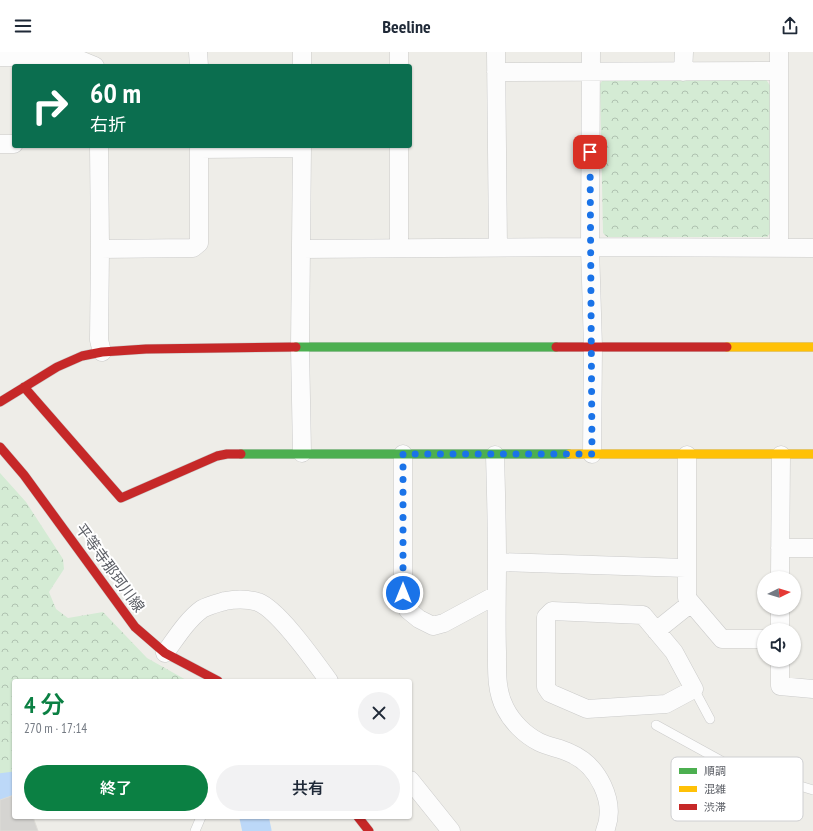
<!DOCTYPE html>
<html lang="ja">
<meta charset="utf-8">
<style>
:root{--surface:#fff;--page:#f2f2f3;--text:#1f2937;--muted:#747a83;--accent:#0b8043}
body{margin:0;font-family:"PT Sans Narrow","Noto Sans JP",sans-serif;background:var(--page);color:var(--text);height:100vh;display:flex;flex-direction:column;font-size:15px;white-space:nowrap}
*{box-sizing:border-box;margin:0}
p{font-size:13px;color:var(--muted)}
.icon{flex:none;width:22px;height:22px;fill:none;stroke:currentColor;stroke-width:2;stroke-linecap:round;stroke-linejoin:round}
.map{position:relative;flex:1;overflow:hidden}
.details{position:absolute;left:12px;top:627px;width:400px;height:140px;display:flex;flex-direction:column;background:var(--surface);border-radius:4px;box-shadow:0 1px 3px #0004}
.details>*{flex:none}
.top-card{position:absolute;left:12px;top:12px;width:400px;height:84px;border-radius:4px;box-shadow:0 1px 3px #0004;background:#0b6e4f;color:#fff;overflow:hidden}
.needle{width:26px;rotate:85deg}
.fabs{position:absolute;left:757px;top:519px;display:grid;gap:8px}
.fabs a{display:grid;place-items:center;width:44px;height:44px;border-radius:50%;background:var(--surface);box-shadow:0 1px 3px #0004;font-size:20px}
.pin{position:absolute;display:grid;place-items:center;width:34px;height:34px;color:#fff;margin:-17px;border-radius:8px;box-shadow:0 2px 6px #0006}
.me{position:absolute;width:44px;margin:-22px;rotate:0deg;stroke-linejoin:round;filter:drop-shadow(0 0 3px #0008)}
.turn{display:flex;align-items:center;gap:14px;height:84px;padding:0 12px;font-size:18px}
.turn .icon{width:52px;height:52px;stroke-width:2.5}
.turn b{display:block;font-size:28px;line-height:34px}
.round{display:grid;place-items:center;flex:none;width:42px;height:42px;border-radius:21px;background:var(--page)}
.head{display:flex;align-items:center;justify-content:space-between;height:68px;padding:0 12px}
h1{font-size:24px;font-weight:600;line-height:30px;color:var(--accent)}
.primary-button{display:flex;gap:8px;margin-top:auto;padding:8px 12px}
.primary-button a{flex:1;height:46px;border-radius:24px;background:var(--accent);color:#fff;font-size:16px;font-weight:600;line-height:46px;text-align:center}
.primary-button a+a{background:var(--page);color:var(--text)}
header{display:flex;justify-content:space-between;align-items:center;height:52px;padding:0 12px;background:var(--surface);font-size:18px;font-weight:600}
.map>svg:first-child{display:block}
</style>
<header><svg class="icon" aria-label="menu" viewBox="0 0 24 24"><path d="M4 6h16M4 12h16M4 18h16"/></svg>Beeline<svg class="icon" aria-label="share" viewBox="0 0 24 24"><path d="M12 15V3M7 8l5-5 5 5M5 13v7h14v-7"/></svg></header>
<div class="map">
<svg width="813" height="779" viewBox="0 0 813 779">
<defs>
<pattern id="forest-crowns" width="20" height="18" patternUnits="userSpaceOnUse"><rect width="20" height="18" fill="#d4ebd4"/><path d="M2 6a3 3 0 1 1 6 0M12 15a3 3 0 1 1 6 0" fill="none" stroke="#afc2b0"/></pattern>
</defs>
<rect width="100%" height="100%" fill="#eeede8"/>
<!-- forest -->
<path fill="url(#forest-crowns)" d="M604,26h161l6,9v145l-4,5h-160l-4,-4 -3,-149z
M0,421l26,29 37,57 1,10 -15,23 7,17 12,9 35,-6 44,46 41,23h-174v92l-14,2z"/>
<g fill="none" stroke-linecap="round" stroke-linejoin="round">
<!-- river -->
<path stroke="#bcd8f8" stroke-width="29" d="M0,736l14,-2
M254,765l3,14"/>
</g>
<!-- building -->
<path fill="#d5d4d1" stroke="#dedcd7" d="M14,743v22h19l5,14h-38v-31z"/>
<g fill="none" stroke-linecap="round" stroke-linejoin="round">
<!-- lane casing -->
<g stroke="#cbcbca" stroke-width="10">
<path id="lane" d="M694,637l16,30
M656,673l69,38 88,27
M195,779l6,-14"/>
</g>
<!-- street casing -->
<g stroke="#cbcbca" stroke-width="19">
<path id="street" d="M198,0l1,14
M399,0v14
M496,0l2,195
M591,0l-1,195 3,100 -1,107
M0,5l75,1 20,8
M302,14v-14
M496,20l283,-1
M683,20l1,-20
M0,92h14
M99,94l1,103
M302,94l-2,201 2,106
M399,94v102
M779,195v-195
M301,197l289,-2 223,1
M102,300l-3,-12 1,-91 93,-1 6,-5v-94l103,-1
M403,402v139l5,17 11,9 14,7 11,-3 52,-28
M495,403c1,35 2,71 2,106 0,30 -1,61 0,91 0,19 -1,39 8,56 7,14 20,27 34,34 10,5 21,6 31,11 28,12 47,49 35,78
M687,403v143l35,41h42
M780,496h33
M497,510l189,6
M780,526l1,-123
M552,559l91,4 31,37 20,37 -28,15 -79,5 -37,-16 -4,-6v-70z
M780,578v-22
M656,579l35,-28
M165,601c11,-15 22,-33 37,-44 7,-4 16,-6 23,-8 11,-2 23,-2 33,1 21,8 57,60 71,79
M780,608v26l33,3
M410,728l41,51"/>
</g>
<!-- fast casing -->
<g stroke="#cacbca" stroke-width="10">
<path id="fast" d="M296,295h260
M241,402h328"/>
</g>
<!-- slow casing -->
<g stroke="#cacbca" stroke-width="10">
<path id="slow" d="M727,295h86
M569,402h244"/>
</g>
<!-- jam casing -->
<g stroke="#cacbca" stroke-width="10">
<path id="jam" d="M556,295h171
M24,335l97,111 96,-42 10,-2h14
M0,350l57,-35 25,-11 20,-4 44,-3 150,-2
M0,395l24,28 111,152 30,26 53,28
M358,765l11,14"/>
</g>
<!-- lane -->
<use href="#lane" stroke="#fcfcfc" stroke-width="9"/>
<!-- street -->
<use href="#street" stroke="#fcfcfc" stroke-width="18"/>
<!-- fast -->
<use href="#fast" stroke="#4caf50" stroke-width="9"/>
<!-- slow -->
<use href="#slow" stroke="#ffc107" stroke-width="9"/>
<!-- jam -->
<use href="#jam" stroke="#c62828" stroke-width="9"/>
</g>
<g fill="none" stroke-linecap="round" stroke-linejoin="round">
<!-- route -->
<path stroke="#1a73e8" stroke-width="7" stroke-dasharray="0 12.6" d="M403,541v-139h189l-2,-302"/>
</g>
<g text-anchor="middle" stroke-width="4" stroke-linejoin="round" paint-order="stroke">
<!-- street labels -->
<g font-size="15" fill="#5d6067" stroke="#fff">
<text transform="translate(110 516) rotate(54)" y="5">平等寺那珂川線</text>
</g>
</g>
<!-- legend -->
<rect x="671" y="705" width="132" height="64" rx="6" fill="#fff" stroke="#cecfd1" stroke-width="1"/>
<rect x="679" y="716" width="18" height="6" fill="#4caf50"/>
<rect x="679" y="734" width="18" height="6" fill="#ffc107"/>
<rect x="679" y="752" width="18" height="6" fill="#c62828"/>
<g font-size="11" fill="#5d6067">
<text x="704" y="723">順調</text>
<text x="704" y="741">混雑</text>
<text x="704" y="759">渋滞</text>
</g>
</svg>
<div class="fabs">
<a><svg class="needle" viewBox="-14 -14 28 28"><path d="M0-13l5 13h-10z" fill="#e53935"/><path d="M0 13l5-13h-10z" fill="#747a83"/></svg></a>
<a><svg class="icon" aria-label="sound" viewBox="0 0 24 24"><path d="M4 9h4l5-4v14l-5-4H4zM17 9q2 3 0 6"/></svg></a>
</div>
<div class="pin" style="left:590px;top:100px;background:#d93025"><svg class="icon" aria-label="arrive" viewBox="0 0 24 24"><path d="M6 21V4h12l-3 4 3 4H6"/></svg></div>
<svg class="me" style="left:403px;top:541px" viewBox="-20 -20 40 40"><circle r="17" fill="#1a73e8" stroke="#fff" stroke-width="3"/><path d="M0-11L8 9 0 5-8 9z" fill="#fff"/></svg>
<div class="top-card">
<div class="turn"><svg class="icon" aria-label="right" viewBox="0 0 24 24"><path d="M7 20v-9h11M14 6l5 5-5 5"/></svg><div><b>60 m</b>右折</div></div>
</div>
<section class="details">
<div class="head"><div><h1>4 分</h1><p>270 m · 17:14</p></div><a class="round"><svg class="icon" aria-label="close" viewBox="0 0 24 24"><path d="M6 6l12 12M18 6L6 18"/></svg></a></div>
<div class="primary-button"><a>終了</a><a>共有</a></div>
</section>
</div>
